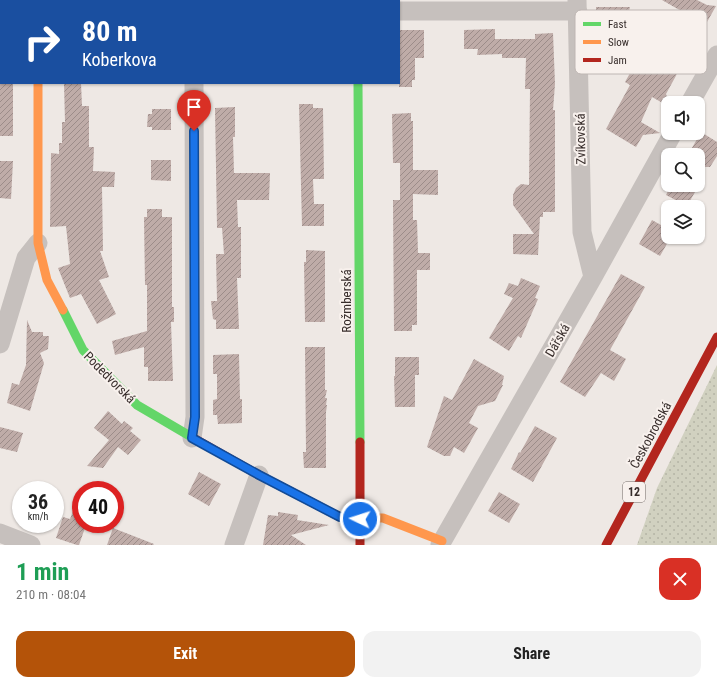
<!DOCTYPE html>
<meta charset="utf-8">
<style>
:root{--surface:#fff;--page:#f2f2f2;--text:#222;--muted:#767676;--accent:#b45309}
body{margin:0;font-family:"Roboto Condensed",sans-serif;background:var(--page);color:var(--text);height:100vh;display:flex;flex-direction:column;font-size:15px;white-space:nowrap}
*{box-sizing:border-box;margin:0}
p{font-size:13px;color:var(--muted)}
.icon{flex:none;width:22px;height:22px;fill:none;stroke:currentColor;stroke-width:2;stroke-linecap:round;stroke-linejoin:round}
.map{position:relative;height:545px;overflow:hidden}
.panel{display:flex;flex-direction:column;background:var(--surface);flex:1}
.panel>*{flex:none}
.top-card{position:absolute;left:0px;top:0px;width:400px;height:84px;box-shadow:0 1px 3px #0004;background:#1a4fa0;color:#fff;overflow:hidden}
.controls{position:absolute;left:661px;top:96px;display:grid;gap:8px}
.controls a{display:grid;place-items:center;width:44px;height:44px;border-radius:8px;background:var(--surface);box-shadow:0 1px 3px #0004;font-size:20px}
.speed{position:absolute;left:12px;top:481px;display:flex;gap:8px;font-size:20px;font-weight:700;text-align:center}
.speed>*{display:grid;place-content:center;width:52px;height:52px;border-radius:50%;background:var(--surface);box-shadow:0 1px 3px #0004;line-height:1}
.speed small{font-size:10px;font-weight:400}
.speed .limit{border:6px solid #d22;background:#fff;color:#111}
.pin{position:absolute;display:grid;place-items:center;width:34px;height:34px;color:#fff;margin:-41px -17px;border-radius:50% 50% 50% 0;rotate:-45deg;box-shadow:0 0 4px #0007}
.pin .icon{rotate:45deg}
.me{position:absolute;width:44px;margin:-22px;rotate:274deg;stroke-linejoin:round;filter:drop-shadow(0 0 3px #0008)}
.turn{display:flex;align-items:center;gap:14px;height:84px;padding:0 16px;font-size:18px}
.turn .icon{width:52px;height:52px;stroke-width:2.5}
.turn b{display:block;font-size:28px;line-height:34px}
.round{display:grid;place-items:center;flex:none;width:42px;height:42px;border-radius:12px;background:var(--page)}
.headline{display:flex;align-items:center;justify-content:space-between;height:68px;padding:0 16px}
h1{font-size:24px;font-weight:700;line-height:30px;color:#1e9e55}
.primary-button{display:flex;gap:8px;margin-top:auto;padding:8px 16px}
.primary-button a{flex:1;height:46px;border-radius:12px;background:var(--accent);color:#fff;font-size:16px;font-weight:700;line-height:46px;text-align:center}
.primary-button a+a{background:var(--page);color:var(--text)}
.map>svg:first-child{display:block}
</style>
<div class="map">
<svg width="717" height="545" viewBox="0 0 717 545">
<defs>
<pattern id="green-dots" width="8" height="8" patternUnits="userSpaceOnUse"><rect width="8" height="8" fill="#d1d1c0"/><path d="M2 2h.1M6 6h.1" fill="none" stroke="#b4b4a5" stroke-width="1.8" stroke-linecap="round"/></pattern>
<pattern id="building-hatch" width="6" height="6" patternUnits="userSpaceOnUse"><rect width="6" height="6" fill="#bfaca8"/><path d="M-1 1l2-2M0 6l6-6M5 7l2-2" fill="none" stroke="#9c8c89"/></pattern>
</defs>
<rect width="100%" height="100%" fill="#eee8e4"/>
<!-- green -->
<path fill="url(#green-dots)" d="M717,365v180h-80l20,-57z"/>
<!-- building -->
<path fill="url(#building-hatch)" d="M662,0h35l10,5 9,1 -23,41 -1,6 -19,16 5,3 -12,22 3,9 -1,3 -16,-9 -11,25 19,11 -17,2 -7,12 -30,-18 24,-44 -5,-3 13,-23 22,12 14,-24 -4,-3 5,-9 -4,-2 12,-21z
M596,7h34l-1,4 14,6 -11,24 -17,-1 2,-4h-21z
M495,29v10h40v-5l18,-1 2,51 -2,26h2v102h-12v5h-3l-2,38 -25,-1v-20h21l-21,-29v-10l3,-7 5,-4 8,1 1,-96h-5l1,-31h-24v-4l-25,1 1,-6h-14v-19z
M399,30h25v28h-9v22h-3v7h-13z
M0,83h13v53h-13z
M64,83h17l1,23h7v41h5l-1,24 22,1 -1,15h-12l1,64h-3l9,26 -10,3 17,34 -19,10 -16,-30 -11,4 -12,-30 12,-4 -4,-38 -16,1 1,-74 8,1v-11h3v-21h3z
M299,104h14v4h10l1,71h-11l1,25h10v22h-22z
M235,107v30h-2l1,36h36l-1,27h-32l1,27h3v51h-4l2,51h-23v-9l-3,-1 -2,-18h6l-1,-47h8l-2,-26h-5l-2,-120z
M152,109h19v21h-19v-3h-5l1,-13h4z
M411,113v8h2v49h25v25l-25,-1v26h4l1,33h12v17h-13v55h-5v6h-18l-1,-131h7v-37h-7l-1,-49z
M701,132l16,10v14l-7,11h-5l-7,-4v-8h-10z
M151,160h20v21l-20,-1z
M0,161h13l-2,38 -11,-1z
M671,185h28l-12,21 -21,-11z
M147,209h15v8h10v90h2v15h-3l2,59h-25v-14h-4v-20l-29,8 -3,-14 35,-10v-46h-2l-1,-68h3z
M652,220l16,9v13l-8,14 -21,-12z
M306,250l19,1v71h-20l-1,-60h2z
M621,274l24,13 -35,63 16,9 -12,22 -13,-8 -16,24 -25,-15z
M521,278l19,8 -5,12 3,1 -17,39 -3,-2 -9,15 -20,-13 24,-40 -9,-4 5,-11 9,3z
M27,320l5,12h11v4h6l-1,13 -8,4 4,10 -14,48 -23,-8 5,-20 7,2 7,-20z
M305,347h20v43h2l-2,8h2l-1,7h1l-1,7v56h-22l-1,-16h3z
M239,354l1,45h2v24l-24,1 -1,-9h-4v-15l4,-1v-25h-4v-19z
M395,357h24v18h-4v32h-20l-1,-31h1z
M474,359l30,17 -2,9h1l-8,16 -17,5 -9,17 9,5 -14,25 -10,-6 -4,9h-6l-17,-9 17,-51 8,4z
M108,411l14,13 2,-3 9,7 -3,3 11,9 -13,15 -10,-8 -15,21 -16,-2 22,-26 -15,-12z
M535,426l22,12 -24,44 -22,-13 8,-17 1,1z
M0,427l23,6 -6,19 -17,-4z
M199,472l22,12 -12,22 -21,-12z
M499,492l21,12 -11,19 -21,-12z
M80,493h1v31l5,1 -7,20h-2l-21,-7 7,-21 7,2z
M278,512l20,3 -1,5 32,5 -38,10 15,10h-43l5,-30 10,1z
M113,528l41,16 -1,1h-46z"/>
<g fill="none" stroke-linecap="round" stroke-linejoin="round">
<!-- street -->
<path stroke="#c6c0bd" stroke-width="19" d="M193,0v1
M577,0l5,232 11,45
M38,1v-1
M399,11h179
M690,103l27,-48
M0,344l26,-86 12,-15
M192,438l3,-21 -1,-334
M0,533l31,12
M234,545l25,-70
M440,545l153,-268 80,-144"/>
<!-- fast -->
<path stroke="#63d668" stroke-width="9" d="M358,83l2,359
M63,310l20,40 54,55 58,34"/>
<!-- slow -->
<path stroke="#ff974d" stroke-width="9" d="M38,83v160l9,37 16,30
M373,518h10l59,23"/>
<!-- jam -->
<path stroke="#b3261e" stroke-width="9" d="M357,0v1
M195,439l64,36 81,42 33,1
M360,442v103
M606,545l111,-208"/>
</g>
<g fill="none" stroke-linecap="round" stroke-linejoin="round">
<!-- route casing -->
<g stroke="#114b97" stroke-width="10">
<path id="route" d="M194,131l1,286 -3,21 67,37 81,42 20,2"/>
</g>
<!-- route -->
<use href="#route" stroke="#1a73e8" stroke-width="7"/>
</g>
<g text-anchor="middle" stroke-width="4" stroke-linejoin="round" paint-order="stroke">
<!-- shield labels -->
<rect fill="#f8f1ed" stroke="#716865" stroke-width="1" x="623" y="482" width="22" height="20" rx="3"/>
<g font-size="12" font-weight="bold" fill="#372d2b">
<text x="634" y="496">12</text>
</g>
<!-- street labels -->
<g font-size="13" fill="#372d2b" stroke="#f8f1ed">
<text transform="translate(580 139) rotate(-91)" y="5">Zvíkovská</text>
<text transform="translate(346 301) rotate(-90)" y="5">Rožmberská</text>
<text transform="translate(557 340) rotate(-60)" y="5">Dářská</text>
<text transform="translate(110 377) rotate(45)" y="5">Podedvorská</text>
<text transform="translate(650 435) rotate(-62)" y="5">Českobrodská</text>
</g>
</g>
<!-- legend -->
<rect x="575" y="10" width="132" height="64" rx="6" fill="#f8f1ed" stroke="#beb6b3" stroke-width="1"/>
<rect x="583" y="22" width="18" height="4" fill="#63d668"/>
<rect x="583" y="40" width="18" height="4" fill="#ff974d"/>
<rect x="583" y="58" width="18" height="4" fill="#b3261e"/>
<g font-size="11" fill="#372d2b">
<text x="608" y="28">Fast</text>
<text x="608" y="46">Slow</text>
<text x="608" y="64">Jam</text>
</g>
</svg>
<div class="controls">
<a><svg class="icon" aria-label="sound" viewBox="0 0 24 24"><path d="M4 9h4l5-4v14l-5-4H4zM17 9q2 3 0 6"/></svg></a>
<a><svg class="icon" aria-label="search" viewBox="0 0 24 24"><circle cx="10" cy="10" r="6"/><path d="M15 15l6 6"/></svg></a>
<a><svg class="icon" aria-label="layers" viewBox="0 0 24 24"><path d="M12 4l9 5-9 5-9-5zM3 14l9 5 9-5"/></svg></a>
</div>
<div class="speed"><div>36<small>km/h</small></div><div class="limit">40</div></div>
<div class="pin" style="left:194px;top:131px;background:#d93025"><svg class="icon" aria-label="arrive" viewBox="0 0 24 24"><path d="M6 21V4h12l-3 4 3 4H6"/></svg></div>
<svg class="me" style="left:360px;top:519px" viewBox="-20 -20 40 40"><circle r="17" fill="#1a73e8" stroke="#fff" stroke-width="3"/><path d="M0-11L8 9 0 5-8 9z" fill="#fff"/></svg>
<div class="top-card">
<div class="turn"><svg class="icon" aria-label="right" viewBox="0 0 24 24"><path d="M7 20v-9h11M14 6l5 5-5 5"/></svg><div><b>80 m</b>Koberkova</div></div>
</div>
</div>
<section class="panel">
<div class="headline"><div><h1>1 min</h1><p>210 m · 08:04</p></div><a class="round" style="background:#d93025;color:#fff"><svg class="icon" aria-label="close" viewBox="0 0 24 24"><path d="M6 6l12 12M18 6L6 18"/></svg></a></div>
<div class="primary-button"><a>Exit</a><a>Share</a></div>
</section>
